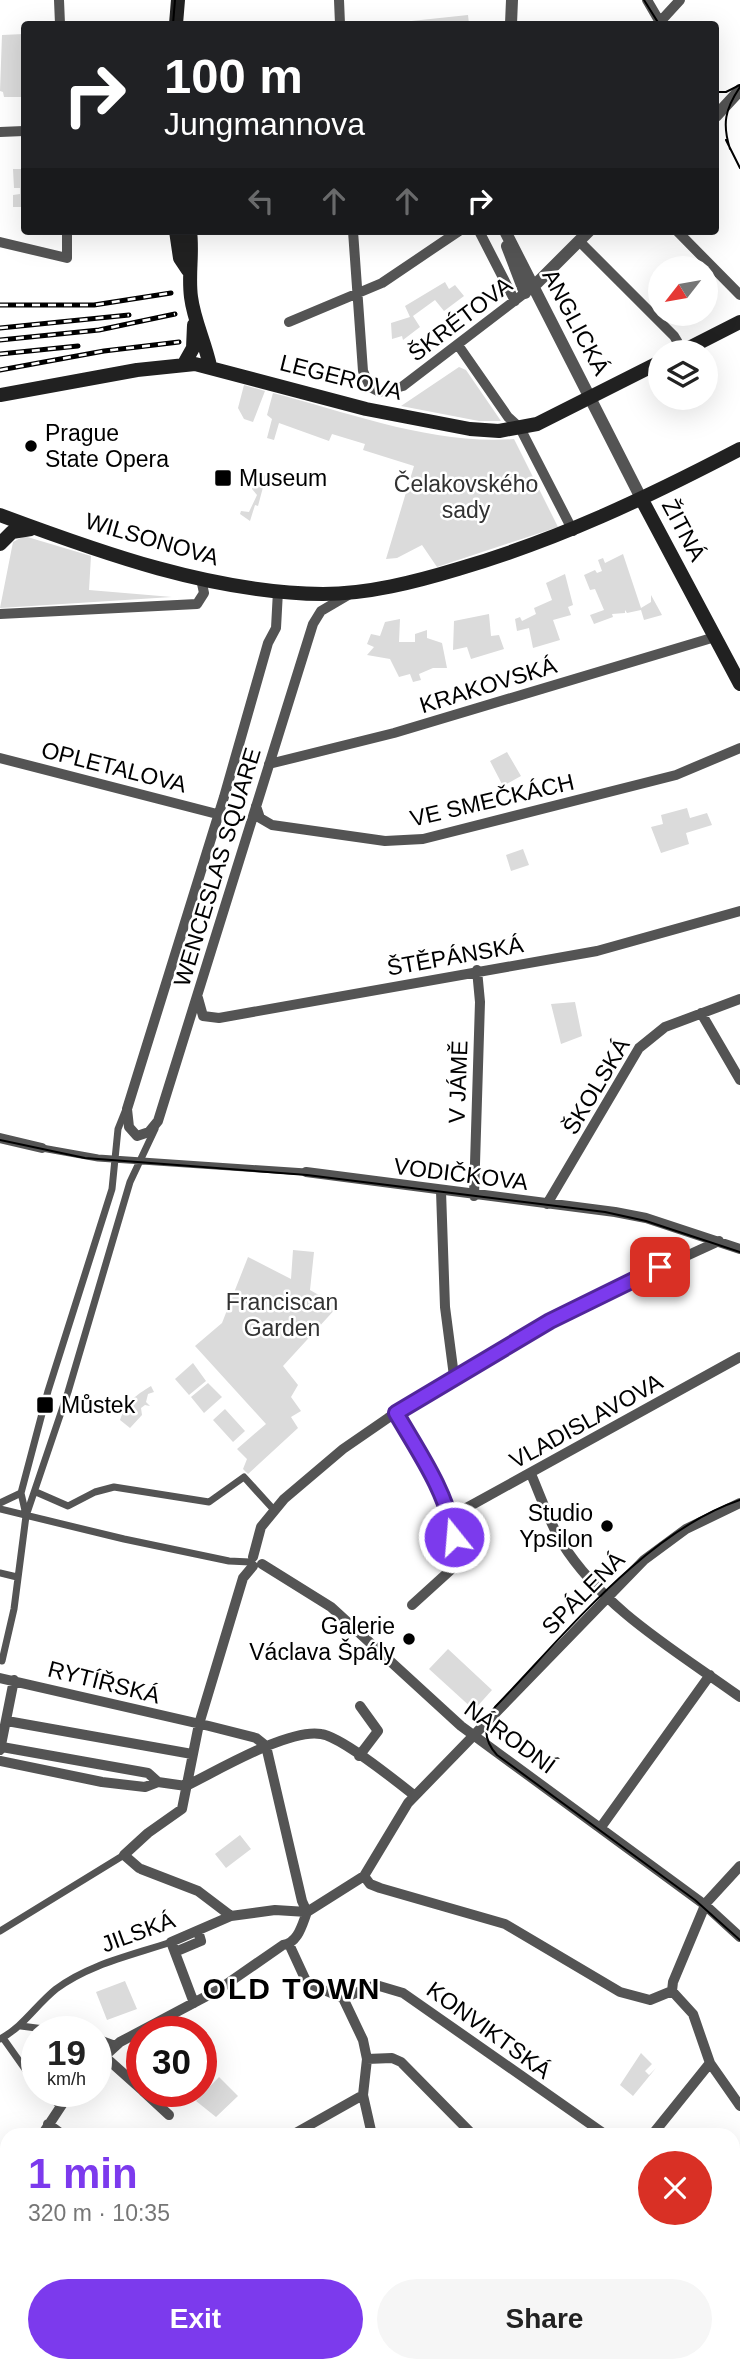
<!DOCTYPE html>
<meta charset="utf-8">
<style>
:root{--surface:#fff;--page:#f6f6f6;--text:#222;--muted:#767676;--accent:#7c3aed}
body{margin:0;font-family:Arial,sans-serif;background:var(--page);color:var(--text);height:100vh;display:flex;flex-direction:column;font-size:26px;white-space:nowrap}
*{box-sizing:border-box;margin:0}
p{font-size:23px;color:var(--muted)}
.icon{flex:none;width:38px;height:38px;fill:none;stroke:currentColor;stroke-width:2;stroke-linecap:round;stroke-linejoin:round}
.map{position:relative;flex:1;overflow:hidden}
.sheet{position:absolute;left:0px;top:2128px;width:740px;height:245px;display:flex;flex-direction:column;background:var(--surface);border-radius:21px 21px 0 0;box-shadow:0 7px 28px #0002}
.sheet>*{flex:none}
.hud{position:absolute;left:21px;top:21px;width:698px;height:214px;border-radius:7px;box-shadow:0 7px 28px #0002;background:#202124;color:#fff;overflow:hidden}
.needle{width:46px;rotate:239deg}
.buttons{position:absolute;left:648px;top:256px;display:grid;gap:14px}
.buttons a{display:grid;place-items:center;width:70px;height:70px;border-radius:50%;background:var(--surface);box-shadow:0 7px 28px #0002;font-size:35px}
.speed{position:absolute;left:21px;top:2016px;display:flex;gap:14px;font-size:35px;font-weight:700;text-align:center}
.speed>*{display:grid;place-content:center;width:91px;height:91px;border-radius:50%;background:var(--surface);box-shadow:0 7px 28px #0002;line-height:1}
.speed small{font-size:18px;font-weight:400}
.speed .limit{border:10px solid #d22;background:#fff;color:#111}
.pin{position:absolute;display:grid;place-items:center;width:60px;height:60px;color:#fff;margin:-30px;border-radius:14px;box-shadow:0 4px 10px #0006}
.me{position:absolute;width:77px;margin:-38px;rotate:343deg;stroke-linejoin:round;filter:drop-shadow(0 0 5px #0008)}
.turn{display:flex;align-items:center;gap:24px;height:147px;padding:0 28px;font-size:32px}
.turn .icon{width:91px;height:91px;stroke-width:2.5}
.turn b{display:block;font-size:49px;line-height:60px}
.lanes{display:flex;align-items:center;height:66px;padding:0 28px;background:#0003;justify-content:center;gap:35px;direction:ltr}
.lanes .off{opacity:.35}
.round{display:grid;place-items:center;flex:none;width:74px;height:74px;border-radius:37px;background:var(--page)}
.head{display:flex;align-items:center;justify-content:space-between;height:119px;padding:0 28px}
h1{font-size:42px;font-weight:800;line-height:52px;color:var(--accent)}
.button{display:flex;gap:14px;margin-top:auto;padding:14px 28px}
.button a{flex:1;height:80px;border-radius:42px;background:var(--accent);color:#fff;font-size:28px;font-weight:800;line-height:80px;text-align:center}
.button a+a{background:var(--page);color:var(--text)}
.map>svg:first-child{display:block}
</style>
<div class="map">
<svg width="740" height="2373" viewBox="0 0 740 2373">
<rect width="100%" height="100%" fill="#fff"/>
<!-- green -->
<path fill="#dbdbdb" d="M468,15l1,9h-67v-2z
M24,34v63h-20l-1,-5 -3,-1 2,-56z
M22,166l1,41h-10v-12l7,-1v-6h-6l-1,-19h9z
M445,282l4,7 6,-4 9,11 -20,15 -9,-11 -22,16 7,11 -17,13 -1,-4 -10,3 -1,-16 19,-6 -5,-11z
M459,367l7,3 35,51h-22l-78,-15z
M244,385l21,6 -12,31 -9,-3 -6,-11z
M273,393c77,20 160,52 241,46l44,88 -121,40 -15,-22 -25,13 -11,1 28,-93 -51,-16 2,-6 -33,-10 -3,7 -50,-18 -5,17 -7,-2 5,-19 -5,-4z
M259,474l7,2 -8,30 -3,-1 -5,16 -10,-7 1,-3 8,1 8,-17 -5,-6z
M24,536l67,20 -2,34 83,7 -172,11 13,-66z
M623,554l18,54 10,-6v-7l11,20 -18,5 -3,-10 -14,3 -2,-3v3l-13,1 1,3 -19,7 -4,-9 14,-5 -9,-21 -5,1 -6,-15 11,-5 2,3 5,-2 -4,-11 5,-2 2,5z
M565,574l8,31 -5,2 3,8 -18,5 7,20 -27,8 -4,-20 -12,3 -2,-12 5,-2 2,4 14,-7 -2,-6 18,-8 -6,-17z
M489,614l2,22 8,-1 5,14 -33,10 -4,-12 -14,3 1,-29z
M400,619l-1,23h16v-8l12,-4v8l15,5 5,25h-14l-14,6 2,6 -8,2 -3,-8 -11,3 -9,-18 -23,-4 7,-8 -7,-3 4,-10 9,2 5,-14z
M507,752l14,24 -18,10 -13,-25z
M687,808l3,10 17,-5 5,12 -26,8 3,11 -28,9 -10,-26 12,-3 -2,-9z
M523,849l6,16 -18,6 -5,-16z
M575,1002l7,34 -21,8 -10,-40z
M293,1250l21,2 -4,38 28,16 -55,60 15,19 -7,12 10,14 -10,6 7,11 -50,46 -5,-5 4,-10 -10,-10 29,-25 -71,-78 27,-23 26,-66 43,22z
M193,1363l13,18 -17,14 -14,-16z
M208,1383l14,14 -18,16 -13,-16z
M151,1386l3,6 -6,2 -2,8 4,4 -5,-1 -4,3 1,7 -12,13 -10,-8c7,-19 15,-24 31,-34z
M225,1409l20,22 -12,11 -20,-22z
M448,1649l44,41 -18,20 -45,-41z
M240,1835l11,14 -25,19 -11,-14z
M125,1981l12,28 -30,11 -11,-28z
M641,2053l11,11 -7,7 4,4 7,-7 -23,28 -13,-11z
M219,2077l19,19 -22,21 -20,-16z"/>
<!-- water -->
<path fill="#a2a2a2" d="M740,2287v86h-232l21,-7h204v-76z"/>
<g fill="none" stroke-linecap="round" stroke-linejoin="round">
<!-- pedestrian -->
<path stroke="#545454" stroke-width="7" d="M42,1148l56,10 208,14
M36,1492l32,14 27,-14 19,-5 95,15 35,-25 30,33
M0,1503l21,-10
M0,1509l124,30 105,22 21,1
M26,1515l-5,-22 27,-102 64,-202 6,-60 8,-20
M0,1573l17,4
M2,1661l12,-52 12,-93 42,-124 62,-210 25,-53
M0,1931l124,-76
M21,2026l46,6
M3,2038l34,48
M0,2039c23,-12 36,-34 56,-50 33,-25 77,-34 115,-47
M43,2091l16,14
M218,2366l4,7"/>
<!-- minor -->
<path stroke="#545454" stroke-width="10" d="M59,0l1,24
M339,0l1,24
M647,0l14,24
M658,24l22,-24
M0,132l24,-1
M353,231l10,140 7,16 10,5 23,-6 127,-97
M479,231l36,70
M677,231l63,64
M0,242l67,16v-27
M580,242l94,94 9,15
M289,322l93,-39 77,-52
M458,345l50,72 12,11 53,103
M278,591l-2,37 -8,15 -44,154 -97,312 2,18 8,9 12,-4 9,-11 155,-497 8,-13 29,-17
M0,614l197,-10 7,-11 -3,-14
M0,758l217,56
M269,764l125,-31 321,-96
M256,806l4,12 12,7 113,16 38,-2 253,-64 64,-27
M198,998l5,18 16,2 378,-67 143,-40
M701,1013l39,67
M0,1138l42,10
M306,1172l309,40 31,6 94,31
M441,1191l4,116 9,69
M474,1196l6,-194 -3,-32
M547,1204l92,-156 26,-21 75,-28
M396,1413c17,30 74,121 59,153l-43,39
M531,1474c10,23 18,48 31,69 42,67 116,109 178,154
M450,1517l290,-160
M253,1557l8,-30 23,-28 59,-50 45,-31 66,-42 134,-75 131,-60
M262,1564l69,43 130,119 244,179 35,32
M0,1678l209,48 47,12 10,8
M7,1721l185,33
M266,1746l36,155 5,11
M2,1747l146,26 10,9
M0,1750l14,-70
M359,1756l19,-25 -18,-25
M0,1761l102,21 43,5 13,-5 28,4
M186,1786c31,-15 103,-58 135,-52 21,3 75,47 94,62
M601,1827l109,-152
M139,1868l-15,-13 24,-22 34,-24 17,-85 44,-146 10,-12
M141,1869l57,22 33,25
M364,1876l6,8 10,4 125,36 115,68 30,8 22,-9
M307,1912l57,-36 44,-73 236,-243 42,-31 54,-26
M289,1944l18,39 36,15 20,42 4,19 -4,36 9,40
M175,1952l26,-11 -3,-10
M343,1998l33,-13 27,8 203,142
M194,2003l-23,-61 60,-26 44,-6 32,2
M96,2039l19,7
M104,2056l38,34
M367,2059l25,-1 9,4 72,73
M710,2063l30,43
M96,2064l24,-22 98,-52 65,-45c15,-2 19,-20 24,-33
M143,2091l26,24
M48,2124l15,11
M42,2135l29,-44
M292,2135l71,-40
M652,2135l58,-72 -17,-49 -21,-23 1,-9 33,-79 34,-37
M733,2170l7,-3
M0,2212l7,-12
M0,2222l7,7
M733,2252l7,-3
M0,2364l6,9
M335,2366l3,7
M416,2366l2,7
M437,2373l35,-7"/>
<!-- tertiary -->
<path stroke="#545454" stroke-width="12" d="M511,24l1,-24
M716,116l24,-26
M505,231l137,269
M507,246l18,47
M534,286l55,-55"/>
<!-- secondary -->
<path stroke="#212121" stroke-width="14" d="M176,24l2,-24
M176,231l4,27 8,12
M190,231c3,23 -2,43 1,66 3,24 14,45 19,69
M681,352l59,-30
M184,364l9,-16 1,-23
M0,395l137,-25 58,-6 171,45 104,20 29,2 38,-7 123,-62
M642,500l98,184
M0,515c102,38 213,78 323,79 45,0 92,-12 135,-25 102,-30 188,-71 282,-120
M0,544l12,-12 19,-3"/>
<!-- tram -->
<path stroke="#000" stroke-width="2" d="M644,0l15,24
M173,24l2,-24
M716,92h10l14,-7
M726,140l14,28
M730,149c-8,-25 -5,-40 10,-62
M0,1140l85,18 222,17 298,37 41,9 94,31
M740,1500c-95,32 -176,136 -245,207 -12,16 -12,33 2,48l198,145 45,40
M733,2250l7,-4
M426,2373l34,-7
M450,2373l33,-7"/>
<!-- rail casing -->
<g stroke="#000" stroke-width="5">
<path id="rail" d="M0,305h94l77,-12
M0,328l129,-13
M0,340l99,-10 76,-16
M0,354l78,-8
M0,370l104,-19 75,-9"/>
</g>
<!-- rail -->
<use href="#rail" stroke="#fff" stroke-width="2.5" stroke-dasharray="8" stroke-linecap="butt"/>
</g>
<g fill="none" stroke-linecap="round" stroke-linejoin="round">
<!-- route casing -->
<g stroke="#51269a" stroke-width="18">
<path id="route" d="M454,1537c-7,-45 -36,-86 -58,-124l154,-92 110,-54"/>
</g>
<!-- route -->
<use href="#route" stroke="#7c3aed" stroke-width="12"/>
</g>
<!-- markers -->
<g fill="#000" stroke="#fff" stroke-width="2.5">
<circle cx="31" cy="446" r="7"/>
<rect x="214" y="469" width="18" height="18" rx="3.5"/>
<rect x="36" y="1396" width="18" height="18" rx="3.5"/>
<circle cx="607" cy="1526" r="7"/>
<circle cx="409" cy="1639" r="7"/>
</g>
<g text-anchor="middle" stroke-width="5" stroke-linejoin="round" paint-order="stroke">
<!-- street labels -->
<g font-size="23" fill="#000" stroke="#fff">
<text transform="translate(460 319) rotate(-37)" y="8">ŠKRÉTOVA</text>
<text transform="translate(576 322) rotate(62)" y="8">ANGLICKÁ</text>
<text transform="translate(341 377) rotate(14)" y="8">LEGEROVA</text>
<text transform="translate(684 530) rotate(62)" y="8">ŽITNÁ</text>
<text transform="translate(152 539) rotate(16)" y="8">WILSONOVA</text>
<text transform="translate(488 685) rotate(-17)" y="8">KRAKOVSKÁ</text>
<text transform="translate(114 767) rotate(14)" y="8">OPLETALOVA</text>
<text transform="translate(492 800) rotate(-13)" y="8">VE SMEČKÁCH</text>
<text transform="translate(217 867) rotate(-73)" y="8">WENCESLAS SQUARE</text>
<text transform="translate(455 956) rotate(-10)" y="8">ŠTĚPÁNSKÁ</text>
<text transform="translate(458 1082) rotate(-88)" y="8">V JÁMĚ</text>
<text transform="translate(596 1086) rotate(-59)" y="8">ŠKOLSKÁ</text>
<text transform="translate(461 1174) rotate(7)" y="8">VODIČKOVA</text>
<text transform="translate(586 1421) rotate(-29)" y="8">VLADISLAVOVA</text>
<text transform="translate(583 1593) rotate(-45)" y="8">SPÁLENÁ</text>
<text transform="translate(104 1682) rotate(14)" y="8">RYTÍŘSKÁ</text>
<text transform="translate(510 1737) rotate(36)" y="8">NÁRODNÍ</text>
<text transform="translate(138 1932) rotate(-20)" y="8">JILSKÁ</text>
<text transform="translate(489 2030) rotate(36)" y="8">KONVIKTSKÁ</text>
</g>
<!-- poi labels -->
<g font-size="23" fill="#000" stroke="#fff" text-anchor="start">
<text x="45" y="441">Prague<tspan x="45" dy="26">State Opera</tspan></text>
<text x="239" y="486">Museum</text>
<text x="61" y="1413">Můstek</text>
<text x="593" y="1521" text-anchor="end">Studio<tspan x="593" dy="26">Ypsilon</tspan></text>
<text x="395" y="1634" text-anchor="end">Galerie<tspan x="395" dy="26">Václava Špály</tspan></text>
</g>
<!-- park labels -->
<g font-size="23" fill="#323232" stroke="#fff">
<text x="466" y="492">Čelakovského<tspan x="466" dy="26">sady</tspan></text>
<text x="282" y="1310">Franciscan<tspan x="282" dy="26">Garden</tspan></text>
</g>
<!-- district labels -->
<g font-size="30" font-weight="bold" letter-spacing="2" fill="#000" stroke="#fff">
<text x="292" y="1999">OLD TOWN</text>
</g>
</g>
</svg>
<div class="buttons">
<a><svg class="needle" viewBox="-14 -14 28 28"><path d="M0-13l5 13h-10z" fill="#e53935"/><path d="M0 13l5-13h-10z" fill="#767676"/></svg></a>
<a><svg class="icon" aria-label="layers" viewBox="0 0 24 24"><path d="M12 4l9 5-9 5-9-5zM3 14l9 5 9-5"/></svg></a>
</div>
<div class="speed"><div>19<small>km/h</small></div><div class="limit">30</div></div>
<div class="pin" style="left:660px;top:1267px;background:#d93025"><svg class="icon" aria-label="arrive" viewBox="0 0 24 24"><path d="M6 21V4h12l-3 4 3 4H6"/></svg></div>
<svg class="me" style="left:454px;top:1537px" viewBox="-20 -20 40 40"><circle r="17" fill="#7c3aed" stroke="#fff" stroke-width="3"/><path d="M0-11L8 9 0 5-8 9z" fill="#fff"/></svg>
<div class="hud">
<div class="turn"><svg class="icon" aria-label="right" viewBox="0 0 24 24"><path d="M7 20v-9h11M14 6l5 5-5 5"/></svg><div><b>100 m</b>Jungmannova</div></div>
<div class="lanes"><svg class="icon off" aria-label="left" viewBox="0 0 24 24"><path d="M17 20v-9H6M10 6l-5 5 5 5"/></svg><svg class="icon off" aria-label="ahead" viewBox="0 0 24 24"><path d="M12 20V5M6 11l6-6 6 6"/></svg><svg class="icon off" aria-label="ahead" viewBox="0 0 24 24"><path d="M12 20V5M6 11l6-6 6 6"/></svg><svg class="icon" aria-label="right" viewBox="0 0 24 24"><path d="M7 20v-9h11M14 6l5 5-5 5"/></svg></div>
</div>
<section class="sheet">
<div class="head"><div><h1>1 min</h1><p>320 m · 10:35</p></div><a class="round" style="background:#d93025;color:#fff"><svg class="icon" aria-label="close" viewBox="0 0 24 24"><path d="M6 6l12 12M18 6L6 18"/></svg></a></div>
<div class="button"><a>Exit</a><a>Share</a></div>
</section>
</div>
